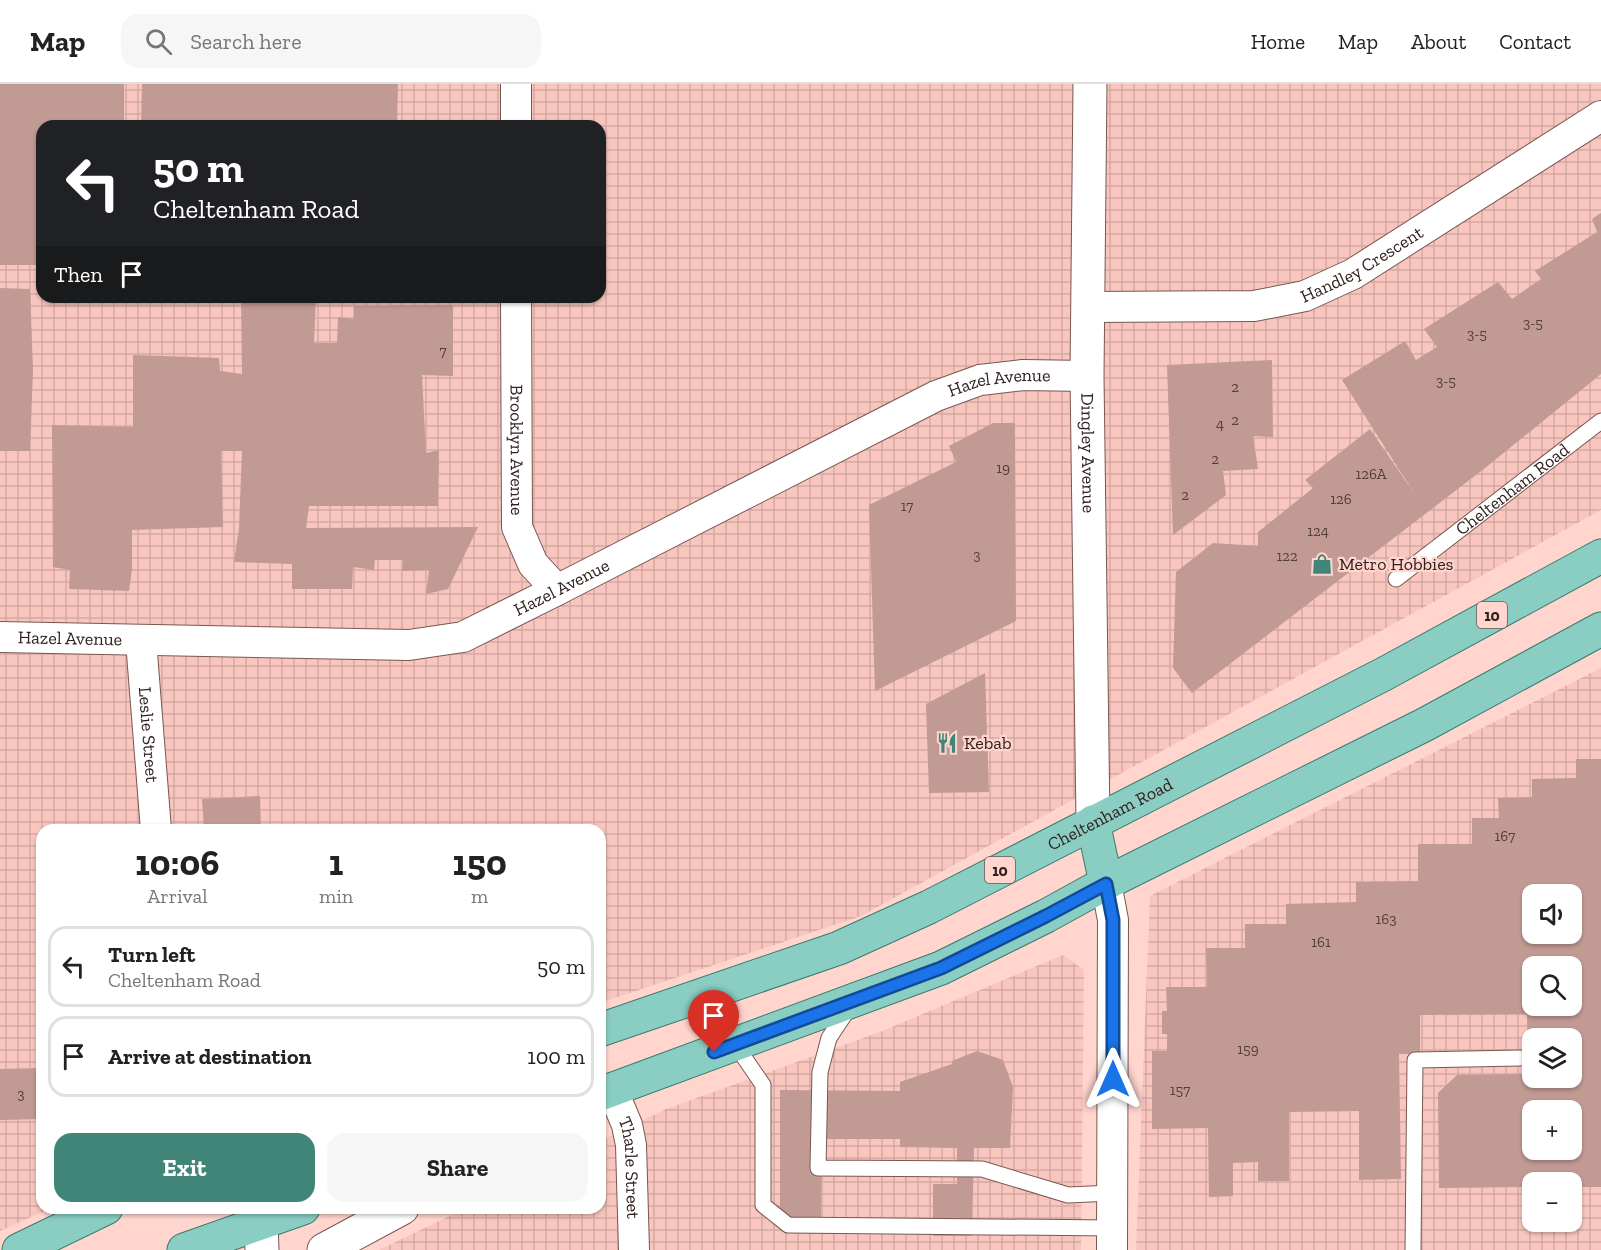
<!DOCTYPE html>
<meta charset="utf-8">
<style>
:root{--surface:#fff;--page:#f6f6f6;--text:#222;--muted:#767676;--line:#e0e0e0;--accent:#418579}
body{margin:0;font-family:"Zilla Slab",serif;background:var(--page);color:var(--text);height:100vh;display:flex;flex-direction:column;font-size:22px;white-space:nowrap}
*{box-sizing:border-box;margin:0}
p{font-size:20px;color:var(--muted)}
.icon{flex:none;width:33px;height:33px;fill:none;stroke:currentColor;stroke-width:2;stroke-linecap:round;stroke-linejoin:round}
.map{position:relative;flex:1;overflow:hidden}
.drawer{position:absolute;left:36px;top:740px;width:570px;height:390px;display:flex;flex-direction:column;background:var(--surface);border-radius:18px;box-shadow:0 2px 4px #0004}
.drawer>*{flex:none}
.banner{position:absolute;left:36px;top:36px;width:570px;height:183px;border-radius:18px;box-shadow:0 2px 4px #0004;background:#202124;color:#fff;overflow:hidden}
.controls{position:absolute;left:1522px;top:800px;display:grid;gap:12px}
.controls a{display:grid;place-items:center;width:60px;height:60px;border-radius:12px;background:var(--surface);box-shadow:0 2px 4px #0004;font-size:30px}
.pin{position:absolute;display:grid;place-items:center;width:51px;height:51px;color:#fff;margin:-62px -26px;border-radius:50% 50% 50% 0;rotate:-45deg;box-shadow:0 0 6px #0007}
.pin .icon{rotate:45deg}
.me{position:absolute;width:66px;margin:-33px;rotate:0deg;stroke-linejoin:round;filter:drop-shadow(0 0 4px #0008)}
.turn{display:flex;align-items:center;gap:21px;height:126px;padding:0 18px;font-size:27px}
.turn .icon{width:78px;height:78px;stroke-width:2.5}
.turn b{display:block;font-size:42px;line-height:51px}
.then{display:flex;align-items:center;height:57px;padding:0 18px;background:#0003;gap:12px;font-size:22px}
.eta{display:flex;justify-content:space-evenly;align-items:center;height:102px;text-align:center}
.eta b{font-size:36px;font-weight:700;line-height:42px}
.button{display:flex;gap:12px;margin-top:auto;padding:12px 18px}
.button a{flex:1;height:69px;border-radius:18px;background:var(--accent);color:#fff;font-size:24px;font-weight:700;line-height:69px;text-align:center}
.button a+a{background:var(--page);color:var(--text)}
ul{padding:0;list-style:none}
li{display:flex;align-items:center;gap:18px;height:81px;margin:0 12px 9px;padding:0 6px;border:3px solid var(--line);border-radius:18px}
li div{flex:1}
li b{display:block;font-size:22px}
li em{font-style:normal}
header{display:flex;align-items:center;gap:36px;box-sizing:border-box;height:84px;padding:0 30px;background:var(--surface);border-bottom:2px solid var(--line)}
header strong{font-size:28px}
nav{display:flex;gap:33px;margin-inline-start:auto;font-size:21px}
.search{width:420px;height:54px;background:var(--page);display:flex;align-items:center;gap:15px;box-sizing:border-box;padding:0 21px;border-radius:18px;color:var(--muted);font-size:22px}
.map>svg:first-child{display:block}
</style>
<header>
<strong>Map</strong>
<div class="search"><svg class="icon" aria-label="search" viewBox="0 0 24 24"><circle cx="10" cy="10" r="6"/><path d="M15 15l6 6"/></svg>Search here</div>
<nav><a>Home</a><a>Map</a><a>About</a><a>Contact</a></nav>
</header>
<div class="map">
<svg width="1601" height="1166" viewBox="0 0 1601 1166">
<defs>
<pattern id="industrial-grid" width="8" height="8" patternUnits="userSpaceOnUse" patternTransform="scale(1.5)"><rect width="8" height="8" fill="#f8c6be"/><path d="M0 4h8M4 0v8" fill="none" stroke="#d5aaa3"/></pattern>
</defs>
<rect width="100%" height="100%" fill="#ffd5ce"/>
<!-- industrial -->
<path fill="url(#industrial-grid)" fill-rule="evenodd" d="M0,0h1601v426l-740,406 -261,87v-173h-558v378h9l-51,23zM42,42h558v171h-558z
M1601,584v582h-465l14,-354zM1533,810h39v39h-39zM1533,882h39v39h-39zM1533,954h39v39h-39zM1533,1026h39v39h-39zM1533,1098h39v39h-39z
M1063,871l21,15 -3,280h-702l87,-42h134v-67l66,-32 214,-77z"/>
<!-- building -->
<path fill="#c19a93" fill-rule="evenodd" d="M0,0h124v42h-82v161h-1l-4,-22h-37z
M142,0h256l-1,42h-256z
M1601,129v161l-116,94 -293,225 -19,-25 3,-96 37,-29 45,3v-14l55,-44 -8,-8 65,-51 46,67 -74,-116 63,-39 11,19 21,-13 -13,-18 74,-47 14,17 29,-20 -6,-8 62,-39 -5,-13z
M0,204l30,1 3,81 -3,81h-30z
M241,213h75l-2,46h23l1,-26 16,2v-13l99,-1v71l-31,-1 4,78 13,-3 -1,56h-129l-3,22 172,-1 -30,62 -22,5 3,-24 -27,1 1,-11h-28l-1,10 -21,-3 -1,22h-60v-25l-58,-2 5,-34 3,-77h-21l2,76 -91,3v39l-3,22 -60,-2 1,-19 -17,-3 -1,-142 81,2v-72l86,3 1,13 22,3z
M1272,276l1,77 -20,-1 5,33 -35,2 3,24 -53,40 -6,-170z
M993,339h22l1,198 -141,70 -6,-186 87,-43 -7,-16z
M985,589l4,119 -60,1 -3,-89z
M1576,675h25v428h-29v-5h-39v5l-94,1 -1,-95 19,-18 71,-1 -1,-60 -107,1v39h-21l2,125 -42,1v-69l-70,1v69h-31v-19l-25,1v33l-24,1 -1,-69 -56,1v-78h15v-17h-5v-23h5l-1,-24h41l-1,-39h39v-24h41v-20l70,-2v-20l62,-1v-37h54v-26h27l-1,-20 34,-1v-18l44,-1zM1533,810h39v39h-39zM1533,882h39v39h-39zM1533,954h39v39h-39zM1533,1026h39v39h-39z
M260,712l1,34h-57l-2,-31z
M977,967l26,9 10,27 -3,61h-36l-2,88h-39v-52h24v-36l-57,-1v-8h-78l-1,78h-41v-127l120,1v-9l52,-18v-3z
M42,984v51l-42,1v-51z"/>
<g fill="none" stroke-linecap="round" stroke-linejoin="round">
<!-- service casing -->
<g stroke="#7a5751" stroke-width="17">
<g id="service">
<path id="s1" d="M1396,495l205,-158"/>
<path d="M849,924l-20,30 -9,34 -2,96 164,1 86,26 44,-2"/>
<path d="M735,960l28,41v120l25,20 324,3"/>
<path d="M1413,1166l2,-190 105,-2"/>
</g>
</g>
<!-- minor casing -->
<g stroke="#7a5751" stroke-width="32">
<g id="minor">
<path d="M516,0v42"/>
<path id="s2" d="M516,213l1,230 16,37 24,26"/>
<path id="s3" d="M1089,223l165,-1 51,-10 48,-22 248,-158"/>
<path id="s4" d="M0,553l409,8 54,-8 94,-47 379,-194 44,-16 43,-5 64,1"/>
<path id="s5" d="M141,557l15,189"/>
<path d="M1106,799l7,37 -1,330"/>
<path id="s6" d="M612,1005l15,36 4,20 3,105"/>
</g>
</g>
<!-- tertiary casing -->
<g stroke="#7a5751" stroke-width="35">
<g id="tertiary">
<path id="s7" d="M1090,0l-3,292 6,446"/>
</g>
</g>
<!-- secondary casing -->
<g stroke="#7a5751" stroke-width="35">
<path id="secondary" d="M261,1138l1,28
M324,1166l78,-42"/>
</g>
<!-- primary casing -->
<g stroke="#387b6e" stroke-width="35">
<g id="primary">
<path d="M1093,738l13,61"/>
<path id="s8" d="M600,946l239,-82 90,-41 455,-233 217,-118"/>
<path d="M600,1010l341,-126 105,-52 60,-33 318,-158 177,-96"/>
<path d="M19,1166l87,-42"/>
<path d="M184,1166l119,-42"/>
</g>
</g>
<!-- service -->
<use href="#service" stroke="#fff" stroke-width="15"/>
<!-- minor -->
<use href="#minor" stroke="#fff" stroke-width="30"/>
<!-- tertiary -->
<use href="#tertiary" stroke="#fff" stroke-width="33"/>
<!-- secondary -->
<use href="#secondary" stroke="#fff" stroke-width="33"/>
<!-- primary -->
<use href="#primary" stroke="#8acdc2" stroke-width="33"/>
</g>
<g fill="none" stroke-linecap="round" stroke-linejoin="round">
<!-- route casing -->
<g stroke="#114b97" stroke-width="15">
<path id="route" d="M714,968l227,-84 105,-52 60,-32 7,36v159"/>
</g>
<!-- route -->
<use href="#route" stroke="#1a73e8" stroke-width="10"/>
</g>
<!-- icons -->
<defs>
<g id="shop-bare" transform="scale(1.62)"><path d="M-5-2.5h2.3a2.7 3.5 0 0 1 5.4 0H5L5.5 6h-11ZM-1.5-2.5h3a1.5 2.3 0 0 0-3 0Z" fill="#418579" stroke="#ffd5ce" stroke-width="2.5" paint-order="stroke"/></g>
<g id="restaurant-bare" transform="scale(1.62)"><path d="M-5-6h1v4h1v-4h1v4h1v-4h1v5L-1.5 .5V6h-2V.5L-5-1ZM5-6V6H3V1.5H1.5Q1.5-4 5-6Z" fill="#418579" stroke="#ffd5ce" stroke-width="2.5" paint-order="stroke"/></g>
</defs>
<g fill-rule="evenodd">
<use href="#shop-bare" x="1322" y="480"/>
<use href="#restaurant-bare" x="947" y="659"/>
</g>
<g text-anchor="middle" stroke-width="4.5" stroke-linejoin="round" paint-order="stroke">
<!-- number labels -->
<g font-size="15" fill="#543f3b">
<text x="1533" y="244">3-5</text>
<text x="1477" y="255">3-5</text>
<text x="443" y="272">7</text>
<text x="1446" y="302">3-5</text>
<text x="1235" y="308">2</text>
<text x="1235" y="341">2</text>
<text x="1220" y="345">4</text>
<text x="1215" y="380">2</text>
<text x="1003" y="389">19</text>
<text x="1371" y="395">126A</text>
<text x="1185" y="416">2</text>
<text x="1341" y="420">126</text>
<text x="907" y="427">17</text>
<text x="1318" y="452">124</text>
<text x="977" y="476">3</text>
<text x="1287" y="477">122</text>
<text x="1505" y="757">167</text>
<text x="1386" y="840">163</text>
<text x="1321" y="863">161</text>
<text x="1248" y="970">159</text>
<text x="1180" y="1011">157</text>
<text x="21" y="1015">3</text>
</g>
<!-- shield labels -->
<g fill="#ffd5ce" stroke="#6e5753" stroke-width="1.5">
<rect x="1477" y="518" width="30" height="26" rx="4.5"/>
<rect x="985" y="773" width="30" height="26" rx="4.5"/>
</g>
<g font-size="16" font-weight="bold" fill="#30211e">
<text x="1492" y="537">10</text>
<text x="1000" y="792">10</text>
</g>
<!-- street labels -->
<g font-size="18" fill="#30211e" stroke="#ffd5ce">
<text dy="6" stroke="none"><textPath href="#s3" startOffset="282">Handley Crescent</textPath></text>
<text dy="6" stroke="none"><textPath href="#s4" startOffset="1060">Hazel Avenue</textPath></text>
<text dy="6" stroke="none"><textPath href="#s2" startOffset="153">Brooklyn Avenue</textPath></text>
<text dy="6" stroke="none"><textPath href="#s7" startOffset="369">Dingley Avenue</textPath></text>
<text dy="6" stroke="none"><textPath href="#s1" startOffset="147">Cheltenham Road</textPath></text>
<text dy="6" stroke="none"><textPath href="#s4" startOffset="574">Hazel Avenue</textPath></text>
<text dy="6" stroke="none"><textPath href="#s4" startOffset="70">Hazel Avenue</textPath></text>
<text dy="6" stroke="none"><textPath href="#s5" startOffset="94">Leslie Street</textPath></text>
<text dy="6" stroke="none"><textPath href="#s8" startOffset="555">Cheltenham Road</textPath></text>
<text dy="6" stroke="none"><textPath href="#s6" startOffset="82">Tharle Street</textPath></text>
</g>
<!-- poi labels -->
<g font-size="18" fill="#30211e" stroke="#ffd5ce" text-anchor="start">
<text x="1339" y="486">Metro Hobbies</text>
<text x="964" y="665">Kebab</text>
</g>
</g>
</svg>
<div class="controls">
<a><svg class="icon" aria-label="sound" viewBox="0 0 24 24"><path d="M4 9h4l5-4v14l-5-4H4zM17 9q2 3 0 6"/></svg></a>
<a><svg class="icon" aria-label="search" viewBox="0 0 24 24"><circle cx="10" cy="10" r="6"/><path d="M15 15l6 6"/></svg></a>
<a><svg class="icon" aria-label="layers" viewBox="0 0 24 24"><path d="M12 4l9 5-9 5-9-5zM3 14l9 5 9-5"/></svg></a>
<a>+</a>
<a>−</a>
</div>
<div class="pin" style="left:714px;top:968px;background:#d93025"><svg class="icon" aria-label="arrive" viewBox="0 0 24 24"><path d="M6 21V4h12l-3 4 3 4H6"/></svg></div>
<svg class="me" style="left:1113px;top:995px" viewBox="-20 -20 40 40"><path d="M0-17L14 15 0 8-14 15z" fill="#1a73e8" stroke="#fff" stroke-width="4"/></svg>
<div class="banner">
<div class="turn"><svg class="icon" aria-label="left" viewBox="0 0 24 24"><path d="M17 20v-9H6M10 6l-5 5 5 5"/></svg><div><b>50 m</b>Cheltenham Road</div></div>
<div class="then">Then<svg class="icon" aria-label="arrive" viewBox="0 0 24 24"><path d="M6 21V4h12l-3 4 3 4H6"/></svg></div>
</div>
<section class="drawer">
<div class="eta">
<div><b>10:06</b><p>Arrival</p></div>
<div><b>1</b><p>min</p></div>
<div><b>150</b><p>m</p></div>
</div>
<ul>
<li><svg class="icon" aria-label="left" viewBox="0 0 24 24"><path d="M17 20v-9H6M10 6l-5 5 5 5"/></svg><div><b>Turn left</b><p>Cheltenham Road</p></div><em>50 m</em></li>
<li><svg class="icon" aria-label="arrive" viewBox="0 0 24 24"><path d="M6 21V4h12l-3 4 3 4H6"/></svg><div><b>Arrive at destination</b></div><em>100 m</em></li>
</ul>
<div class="button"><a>Exit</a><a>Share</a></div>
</section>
</div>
